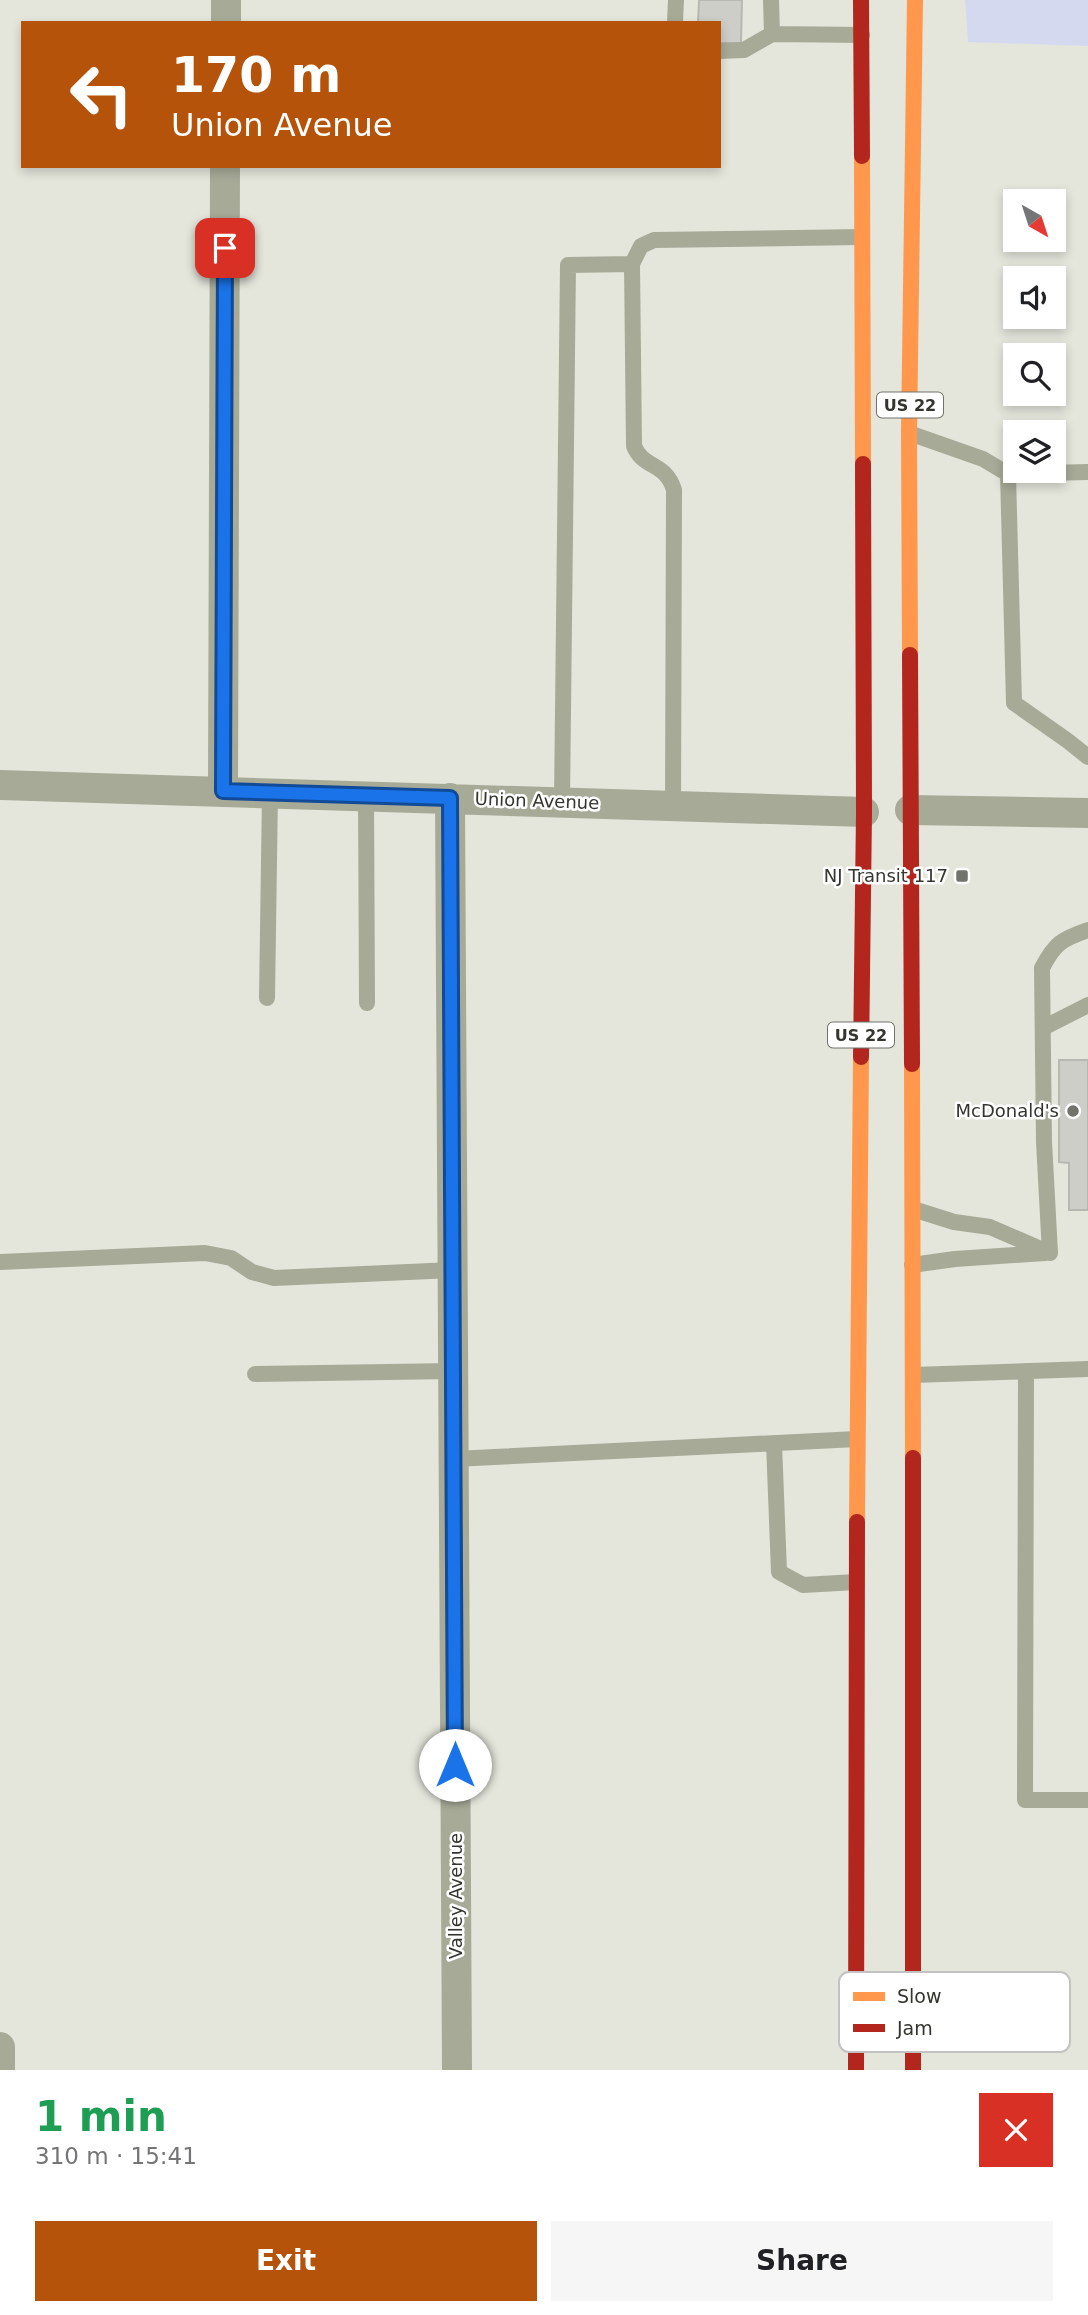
<!DOCTYPE html>
<meta charset="utf-8">
<style>
:root{--surface:#fff;--page:#f6f6f6;--text:#202124;--muted:#757577;--accent:#b45309}
body{margin:0;font-family:"DejaVu Sans",sans-serif;background:var(--page);color:var(--text);height:100vh;display:flex;flex-direction:column;font-size:26px;white-space:nowrap}
*{box-sizing:border-box;margin:0}
p{font-size:23px;color:var(--muted)}
.icon{flex:none;width:38px;height:38px;fill:none;stroke:currentColor;stroke-width:2;stroke-linecap:round;stroke-linejoin:round}
.map{position:relative;height:2070px;overflow:hidden}
.drawer{display:flex;flex-direction:column;background:var(--surface);flex:1}
.drawer>*{flex:none}
.hud{position:absolute;left:21px;top:21px;width:700px;height:147px;border-radius:0px;box-shadow:0 4px 10px #0003;background:#b45309;color:#fff;overflow:hidden}
.needle{width:46px;rotate:141deg}
.fabs{position:absolute;left:1003px;top:189px;display:grid;gap:14px}
.fabs a{display:grid;place-items:center;width:63px;height:63px;border-radius:0px;background:var(--surface);box-shadow:0 4px 10px #0003;font-size:35px}
.pin{position:absolute;display:grid;place-items:center;width:60px;height:60px;color:#fff;margin:-30px;border-radius:14px;box-shadow:0 4px 10px #0006}
.me{position:absolute;width:77px;margin:-38px;rotate:0deg;stroke-linejoin:round;filter:drop-shadow(0 0 5px #0008)}
.turn{display:flex;align-items:center;gap:24px;height:147px;padding:0 35px;font-size:32px}
.turn .icon{width:91px;height:91px;stroke-width:2.5}
.turn b{display:block;font-size:49px;line-height:60px}
.round{display:grid;place-items:center;flex:none;width:74px;height:74px;border-radius:0px;background:var(--page)}
.head{display:flex;align-items:center;justify-content:space-between;height:119px;padding:0 35px}
h1{font-size:42px;font-weight:700;line-height:52px;color:#1e9e55}
.action{display:flex;gap:14px;margin-top:auto;padding:14px 35px}
.action a{flex:1;height:80px;border-radius:0px;background:var(--accent);color:#fff;font-size:28px;font-weight:700;line-height:80px;text-align:center}
.action a+a{background:var(--page);color:var(--text)}
.map>svg:first-child{display:block}
</style>
<div class="map">
<svg width="1088" height="2070" viewBox="0 0 1088 2070">
<rect width="100%" height="100%" fill="#e4e6dc"/>
<!-- green -->
<path fill="#d4d9ef" d="M965,0h123v46l-120,-4z"/>
<!-- building -->
<path fill="#cdcec7" stroke="#b7b8b1" stroke-width="2" d="M699,0h43l-1,43h-22v-20h-21z
M1059,1060h29v150h-19v-47l-10,-1z"/>
<g fill="none" stroke-linecap="round" stroke-linejoin="round">
<!-- lane -->
<path stroke="#a8aa98" stroke-width="16" d="M771,0l1,34
M675,23l1,-23
M719,51l25,-1 28,-16 90,1
M909,433l74,26 25,15 6,229 54,38 20,16
M1008,474l80,-2
M366,795l1,208
M562,801l6,-536 64,-1
M673,805l1,-315c-8,-28 -31,-21 -40,-44l-2,-182 9,-18 13,-6 207,-3
M267,998l3,-205
M1043,1028l45,-23
M913,1209l41,13 36,5 60,26
M1050,1253l-6,-111 -2,-174c13,-25 20,-29 46,-38
M0,1262l205,-9 26,5 21,14 22,6 179,-8
M912,1265l43,-6 90,-6
M1026,1371l-1,429h63
M255,1374l198,-3
M913,1375l175,-6
M774,1443l5,129 24,13 53,-3
M454,1459l403,-20"/>
<!-- street -->
<path stroke="#a8aa98" stroke-width="30" d="M226,23v-23
M0,785l864,27
M223,791l2,-625
M450,798l7,1272
M910,810l178,3
M0,2047v23"/>
<!-- slow -->
<path stroke="#ff974d" stroke-width="16" d="M862,156l1,308
M910,655l-1,-222 6,-433
M912,1064l1,394
M857,1522l4,-465"/>
<!-- jam -->
<path stroke="#b3261e" stroke-width="16" d="M861,0l1,156
M910,655l2,409
M861,1057l3,-245 -1,-348
M913,1458v612
M856,2070l1,-548"/>
</g>
<g fill="none" stroke-linecap="round" stroke-linejoin="round">
<!-- route casing -->
<g stroke="#114b97" stroke-width="18">
<path id="route" d="M225,248l-2,543 227,7 5,967"/>
</g>
<!-- route -->
<use href="#route" stroke="#1a73e8" stroke-width="12"/>
</g>
<!-- markers -->
<g fill="#72736b" stroke="#fff" stroke-width="2.5">
<rect x="955" y="869" width="14" height="14" rx="3.5"/>
<circle cx="1073" cy="1111" r="7"/>
</g>
<g text-anchor="middle" stroke-width="5" stroke-linejoin="round" paint-order="stroke">
<!-- shield labels -->
<g fill="#fff" stroke="#71726d" stroke-width="2">
<rect x="877" y="392.5" width="66" height="25" rx="5"/>
<rect x="828" y="1022.5" width="66" height="25" rx="5"/>
</g>
<g font-size="16" font-weight="bold" fill="#34352e">
<text x="910" y="411">US 22</text>
<text x="861" y="1041">US 22</text>
</g>
<!-- street labels -->
<g font-size="18" fill="#34352e" stroke="#fff">
<text transform="translate(537 801) rotate(2)" y="6">Union Avenue</text>
<text transform="translate(456 1896) rotate(-90)" y="6">Valley Avenue</text>
</g>
<!-- poi labels -->
<g font-size="18" fill="#34352e" stroke="#fff" text-anchor="end">
<text x="948" y="882">NJ Transit 117</text>
<text x="1059" y="1117">McDonald's</text>
</g>
</g>
<!-- legend -->
<rect x="839" y="1972" width="231" height="80" rx="10" fill="#fff" stroke="#c2c2c0" stroke-width="2"/>
<rect x="853" y="1992" width="32" height="9" fill="#ff974d"/>
<rect x="853" y="2024" width="32" height="8" fill="#b3261e"/>
<g font-size="19" fill="#34352e">
<text x="897" y="2003">Slow</text>
<text x="897" y="2035">Jam</text>
</g>
</svg>
<div class="fabs">
<a><svg class="needle" viewBox="-14 -14 28 28"><path d="M0-13l5 13h-10z" fill="#e53935"/><path d="M0 13l5-13h-10z" fill="#757577"/></svg></a>
<a><svg class="icon" aria-label="sound" viewBox="0 0 24 24"><path d="M4 9h4l5-4v14l-5-4H4zM17 9q2 3 0 6"/></svg></a>
<a><svg class="icon" aria-label="search" viewBox="0 0 24 24"><circle cx="10" cy="10" r="6"/><path d="M15 15l6 6"/></svg></a>
<a><svg class="icon" aria-label="layers" viewBox="0 0 24 24"><path d="M12 4l9 5-9 5-9-5zM3 14l9 5 9-5"/></svg></a>
</div>
<div class="pin" style="left:225px;top:248px;background:#d93025"><svg class="icon" aria-label="arrive" viewBox="0 0 24 24"><path d="M6 21V4h12l-3 4 3 4H6"/></svg></div>
<svg class="me" style="left:455px;top:1765px" viewBox="-20 -20 40 40"><circle r="19" fill="#fff"/><path d="M0-13L10 11 0 6-10 11z" fill="#1a73e8"/></svg>
<div class="hud">
<div class="turn"><svg class="icon" aria-label="left" viewBox="0 0 24 24"><path d="M17 20v-9H6M10 6l-5 5 5 5"/></svg><div><b>170 m</b>Union Avenue</div></div>
</div>
</div>
<section class="drawer">
<div class="head"><div><h1>1 min</h1><p>310 m · 15:41</p></div><a class="round" style="background:#d93025;color:#fff"><svg class="icon" aria-label="close" viewBox="0 0 24 24"><path d="M6 6l12 12M18 6L6 18"/></svg></a></div>
<div class="action"><a>Exit</a><a>Share</a></div>
</section>
